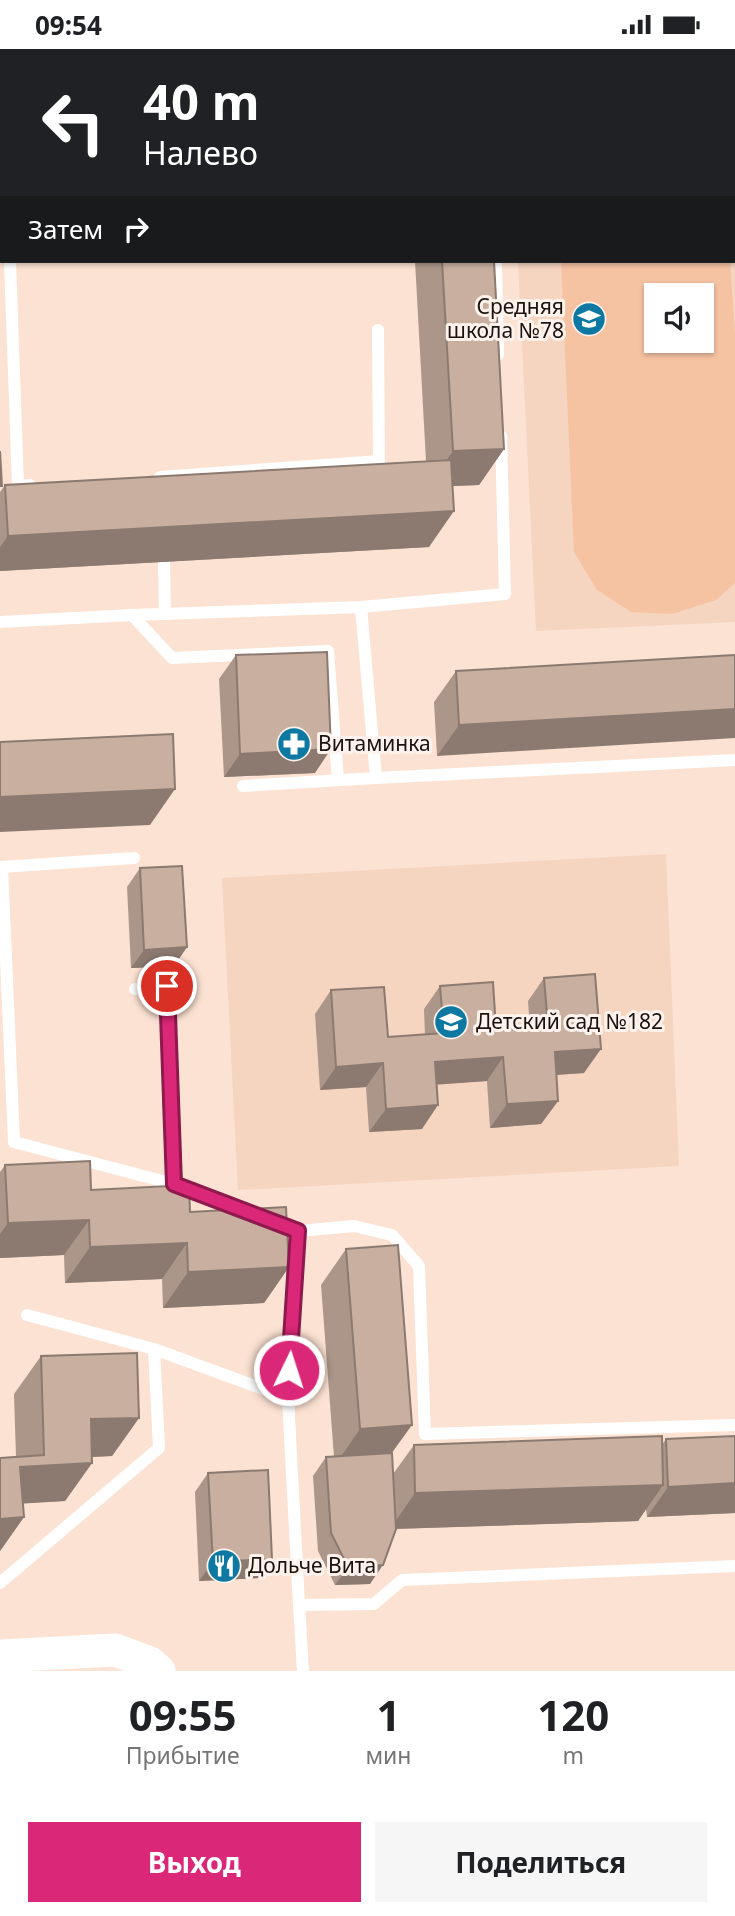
<!DOCTYPE html>
<html lang="ru">
<meta charset="utf-8">
<style>
:root{--surface:#fff;--page:#f6f6f6;--text:#202124;--muted:#757577;--accent:#db2777}
body{margin:0;font-family:"Noto Sans",sans-serif;background:var(--page);color:var(--text);height:100vh;display:flex;flex-direction:column;font-size:26px;white-space:nowrap}
*{box-sizing:border-box;margin:0}
p{font-size:23px;color:var(--muted)}
.icon{flex:none;width:38px;height:38px;fill:none;stroke:currentColor;stroke-width:2;stroke-linecap:round;stroke-linejoin:round}
.map{position:relative;height:1622px;overflow:hidden}
.details{display:flex;flex-direction:column;background:var(--surface);flex:1}
.details>*{flex:none}
.banner{position:absolute;left:0px;top:0px;width:735px;height:214px;box-shadow:0 2px 5px #0004;background:#202124;color:#fff;overflow:hidden}
.fabs{position:absolute;left:644px;top:234px;display:grid;gap:14px}
.fabs a{display:grid;place-items:center;width:70px;height:70px;border-radius:0px;background:var(--surface);box-shadow:0 2px 5px #0004;font-size:35px}
.pin{position:absolute;display:grid;place-items:center;width:60px;height:60px;color:#fff;margin:-30px;border:4px solid #fff;border-radius:50%;box-shadow:0 2px 7px #0007}
.me{position:absolute;width:77px;margin:-38px;rotate:4deg;stroke-linejoin:round;filter:drop-shadow(0 0 5px #0008)}
.turn{display:flex;align-items:center;gap:24px;height:147px;padding:0 28px;font-size:32px}
.turn .icon{width:91px;height:91px;stroke-width:2.5}
.turn b{display:block;font-size:49px;line-height:60px}
.then{display:flex;align-items:center;height:66px;padding:0 28px;background:#0003;gap:14px;font-size:26px}
.eta{display:flex;justify-content:space-evenly;align-items:center;height:119px;text-align:center}
.eta b{font-size:42px;font-weight:700;line-height:49px}
.primary-button{display:flex;gap:14px;margin-top:auto;padding:14px 28px}
.primary-button a{flex:1;height:80px;border-radius:0px;background:var(--accent);color:#fff;font-size:28px;font-weight:700;line-height:80px;text-align:center}
.primary-button a+a{background:var(--page);color:var(--text)}
.status{display:flex;justify-content:space-between;align-items:center;height:49px;padding:0 35px;background:var(--surface);direction:ltr}
.status svg{height:19px;fill:currentColor}
.map>svg:first-child{display:block}
</style>
<div class="status"><b>09:54</b><svg viewBox="0 0 49 12"><path d="M0 12V9h3v3zM5 12V6h3v6zM10 12V3h3v9zM15 12V0h3v12zM26 1h20v11H26zM47 4h2v5h-2z"/></svg></div>
<div class="map">
<svg width="735" height="1622" viewBox="0 0 735 1622">
<rect width="100%" height="100%" fill="#fce2d2"/>
<!-- built -->
<path fill="#f5d4c0" fill-rule="evenodd" d="M663,0h72v573l-199,9 -18,-370h215v-210h-75zM656,247h46v45h-46z
M666,805l13,312 -441,24 -16,-312z"/>
<!-- green -->
<path fill="#f5c2a2" fill-rule="evenodd" d="M561,212h169l5,73v249l-19,17 -44,14 -41,-2 -34,-22 -23,-38zM656,247h46v45h-46z"/>
<g fill="none" stroke-linecap="round" stroke-linejoin="round">
<!-- lane -->
<path stroke="#fff" stroke-width="12" d="M133,0l3,2
M0,1l24,-1
M172,2l2,-2
M500,2v-2
M10,212l8,225 12,-1
M496,212l2,94
M160,428l219,-16 -1,-131
M164,513l1,52
M361,558l15,171
M132,566l229,-8 144,-13 -4,-158
M0,573l132,-7 40,43 156,-7 10,129
M243,737l133,-8 359,-18
M134,809l-132,9 12,275 160,42 81,31
M135,940l32,-3 7,198
M27,1266l127,34
M0,1534l159,-135 -5,-99 134,49
M299,1556l-11,-207 10,-167 56,-5 38,9 27,31 6,168 310,-9
M303,1622l-4,-66 75,-1 28,-24 333,-14"/>
<!-- secondary -->
<path stroke="#fff" stroke-width="33" d="M0,1607l115,-6 35,13 9,8"/>
</g>
<!-- wall -->
<path fill="#ac968a" d="M415,212h79l10,188 -25,36 -26,1 -24,61 -429,24v-79l5,-7 421,-24z
M236,606l79,118 -91,4 -5,-98z
M735,606l-298,101 -3,-54 22,-31z
M140,819l47,79 -13,19 -43,2 -4,-81z
M544,929l40,95 -28,2 2,26 -17,23 -51,4 -3,-47 -50,3 -15,45 -53,3 -3,-45 -46,3 -5,-76 16,-24 57,47 37,-2 -1,-26 16,-23 56,44 34,-2 -2,-27z
M5,1116l86,25 99,22 99,55 -25,36 -101,5 -1,-29 -97,4 -1,-28 -64,3v-86z
M346,1200l46,204 1,21 21,-29h248l4,-6 69,-3v77l-88,4 -1,-8 -8,12 -242,8 -26,55 -35,1 -17,-34 -5,-75 13,-19h8l-13,-172z
M41,1307l98,62 -27,38 -20,1v6l-27,38 -42,2 1,14 -24,34v-93l16,-1 -2,-63z
M208,1424l64,86 -13,19 -60,3 -4,-89z"/>
<!-- shaded-wall -->
<path fill="#8c7a70" d="M2,63v35h-2v-34z
M504,400l-25,36 -51,2 25,-36z
M454,462l-25,36 -429,24v-24l8,-11z
M735,660v29l-298,18 22,-31z
M331,700l-16,24 -91,4 16,-23z
M175,740l-25,36 -150,7v-35z
M187,898l-13,19 -43,2 13,-18z
M601,1000l-17,24 -46,3 17,-24z
M503,1008l-16,24 -68,5 16,-24z
M383,1014l-17,24 -46,3 16,-23z
M558,1052l-17,23 -51,4 17,-24z
M438,1056l-16,24 -53,3 17,-23z
M89,1171l-25,35 -64,3v-24l8,-11z
M187,1194l-25,36 -97,4 25,-36z
M289,1218l-25,36 -101,5 25,-36z
M139,1369l-27,38 -48,2 27,-39z
M412,1376l-26,36 -51,4 25,-36z
M92,1414l-27,38 -65,4 20,-38z
M735,1434v30l-88,4 21,-30z
M663,1436l-25,36 -248,8 25,-36z
M24,1468l-24,34v-32z
M272,1510l-13,19 -60,3 14,-19z
M383,1516l-13,19 -35,1 13,-18z"/>
<!-- building -->
<path fill="#c8afa0" stroke="#8c7a70" stroke-width="2" d="M0,12h2v51l-2,1z
M442,212h52l10,188 -51,2z
M0,402l2,35h-2z
M451,411l3,51 -446,25 -3,-51z
M327,603l4,97 -91,5 -4,-99z
M735,606v54l-276,16 -3,-54z
M173,685l2,55 -175,8v-55z
M182,817l5,81 -43,3 -4,-82z
M595,925l6,75 -46,3 3,49 -51,3 -4,-47 -68,5 3,43 -52,4 -3,-46 -47,4 -5,-77 53,-3 4,50 56,-4 -4,-47 53,-4 3,48 52,-4 -4,-48z
M90,1112l1,29 98,-5 1,27 96,-5 3,60 -101,5 -1,-29 -97,4 -1,-27 -81,3 -3,-58z
M398,1196l14,180 -52,4 -14,-180z
M137,1304l2,65 -48,1 1,44 -72,4 4,50 -24,2v-61l44,-3 -3,-99z
M662,1387l1,49 -248,8 -1,-48z
M735,1387v47l-67,4 -2,-48z
M392,1404l4,76 -13,36 -35,2 -17,-34 -5,-76z
M268,1421l4,89 -59,3 -5,-89z"/>
<g fill="none" stroke-linecap="round" stroke-linejoin="round">
<!-- route casing -->
<g stroke="#8e194d" stroke-width="18">
<path id="route" d="M167,937l7,198 124,47 -9,139"/>
</g>
<!-- route -->
<use href="#route" stroke="#db2777" stroke-width="12"/>
</g>
<!-- icons -->
<defs>
<g id="school-disc" transform="scale(1.75)"><circle r="9.5" fill="#0d79a3" stroke="#fdf2ec"/><path d="M0-5L7-2L0 1L-7-2ZM-4 1L0 2.5L4 1V4Q0 6-4 4Z" fill="#fff"/></g>
<g id="pharmacy-disc" transform="scale(1.75)"><circle r="9.5" fill="#0d79a3" stroke="#fdf2ec"/><path d="M-2-6h4v4h4v4h-4v4h-4v-4h-4v-4h4Z" fill="#fff"/></g>
<g id="restaurant-disc" transform="scale(1.75)"><circle r="9.5" fill="#0d79a3" stroke="#fdf2ec"/><path d="M-5-6h1v4h1v-4h1v4h1v-4h1v5L-1.5 .5V6h-2V.5L-5-1ZM5-6V6H3V1.5H1.5Q1.5-4 5-6Z" fill="#fff"/></g>
</defs>
<g fill-rule="evenodd">
<use href="#school-disc" x="589" y="270"/>
<use href="#pharmacy-disc" x="294" y="695"/>
<use href="#school-disc" x="451" y="973"/>
<use href="#restaurant-disc" x="224" y="1517"/>
</g>
<g text-anchor="middle" stroke-width="6" stroke-linejoin="round" paint-order="stroke">
<!-- poi labels -->
<g font-size="21" fill="#1b120d" stroke="#fdf2ec" text-anchor="start">
<text x="564" y="265" text-anchor="end">Средняя<tspan x="564" dy="24">школа №78</tspan></text>
<text x="318" y="702">Витаминка</text>
<text x="476" y="980">Детский сад №182</text>
<text x="248" y="1524">Дольче Вита</text>
</g>
</g>
</svg>
<div class="fabs">
<a><svg class="icon" aria-label="sound" viewBox="0 0 24 24"><path d="M4 9h4l5-4v14l-5-4H4zM17 9q2 3 0 6"/></svg></a>
</div>
<div class="pin" style="left:167px;top:937px;background:#d93025"><svg class="icon" aria-label="arrive" viewBox="0 0 24 24"><path d="M6 21V4h12l-3 4 3 4H6"/></svg></div>
<svg class="me" style="left:289px;top:1321px" viewBox="-20 -20 40 40"><circle r="17" fill="#db2777" stroke="#fff" stroke-width="3"/><path d="M0-11L8 9 0 5-8 9z" fill="#fff"/></svg>
<div class="banner">
<div class="turn"><svg class="icon" aria-label="left" viewBox="0 0 24 24"><path d="M17 20v-9H6M10 6l-5 5 5 5"/></svg><div><b>40 m</b>Налево</div></div>
<div class="then">Затем<svg class="icon" aria-label="right" viewBox="0 0 24 24"><path d="M7 20v-9h11M14 6l5 5-5 5"/></svg></div>
</div>
</div>
<section class="details">
<div class="eta">
<div><b>09:55</b><p>Прибытие</p></div>
<div><b>1</b><p>мин</p></div>
<div><b>120</b><p>m</p></div>
</div>
<div class="primary-button"><a>Выход</a><a>Поделиться</a></div>
</section>
